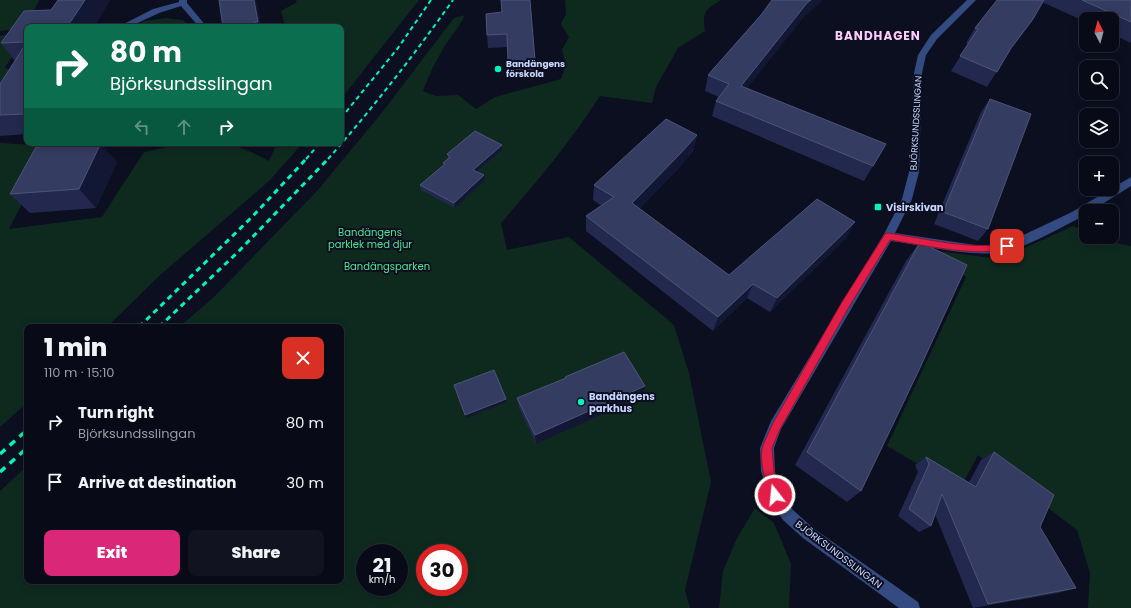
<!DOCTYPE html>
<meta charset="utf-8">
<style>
:root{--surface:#080b17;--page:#111420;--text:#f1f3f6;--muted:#989ba1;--line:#292b36;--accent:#db2777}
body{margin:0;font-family:Poppins,sans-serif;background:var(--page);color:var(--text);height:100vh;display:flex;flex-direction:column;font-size:15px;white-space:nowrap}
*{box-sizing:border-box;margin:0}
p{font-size:13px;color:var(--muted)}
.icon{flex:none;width:22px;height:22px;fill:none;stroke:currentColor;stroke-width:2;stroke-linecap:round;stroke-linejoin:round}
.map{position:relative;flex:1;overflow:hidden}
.sheet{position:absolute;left:24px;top:324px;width:320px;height:260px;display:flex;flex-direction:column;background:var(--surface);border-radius:8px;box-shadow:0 2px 10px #0003,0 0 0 1px var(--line)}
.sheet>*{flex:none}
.banner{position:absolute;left:24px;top:24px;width:320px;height:122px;border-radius:8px;box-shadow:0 2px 10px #0003,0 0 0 1px var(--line);background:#0b6e4f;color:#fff;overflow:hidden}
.needle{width:26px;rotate:354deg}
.buttons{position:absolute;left:1079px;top:12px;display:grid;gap:8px}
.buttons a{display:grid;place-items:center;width:40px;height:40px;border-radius:8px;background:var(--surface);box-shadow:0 2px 10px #0003,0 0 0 1px var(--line);font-size:20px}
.speed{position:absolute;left:356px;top:544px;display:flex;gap:8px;font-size:20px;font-weight:700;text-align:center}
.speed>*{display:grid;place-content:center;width:52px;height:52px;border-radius:50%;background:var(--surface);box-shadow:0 2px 10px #0003,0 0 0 1px var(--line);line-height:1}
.speed small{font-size:10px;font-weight:400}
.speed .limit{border:6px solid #d22;background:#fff;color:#111}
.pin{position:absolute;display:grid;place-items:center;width:34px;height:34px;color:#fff;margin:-17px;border-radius:8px;box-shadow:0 2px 6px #0006}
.me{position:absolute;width:44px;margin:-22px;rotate:344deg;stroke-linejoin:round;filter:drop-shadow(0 0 3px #0008)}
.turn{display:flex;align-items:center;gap:14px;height:84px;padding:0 20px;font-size:18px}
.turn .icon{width:52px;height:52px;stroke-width:2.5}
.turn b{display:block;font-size:28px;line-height:34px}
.lanes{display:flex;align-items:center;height:38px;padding:0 20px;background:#0003;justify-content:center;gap:20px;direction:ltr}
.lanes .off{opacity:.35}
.round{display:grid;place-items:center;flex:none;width:42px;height:42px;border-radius:8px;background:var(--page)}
.head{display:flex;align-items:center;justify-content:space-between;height:68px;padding:0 20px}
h1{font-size:24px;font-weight:800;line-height:30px}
.button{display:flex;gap:8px;margin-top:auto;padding:8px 20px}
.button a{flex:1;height:46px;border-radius:8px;background:var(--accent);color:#fff;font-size:16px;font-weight:800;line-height:46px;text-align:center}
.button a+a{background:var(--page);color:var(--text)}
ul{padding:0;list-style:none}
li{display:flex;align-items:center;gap:12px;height:60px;padding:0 20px}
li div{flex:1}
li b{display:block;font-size:15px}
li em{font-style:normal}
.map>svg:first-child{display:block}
</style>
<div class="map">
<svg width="1131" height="608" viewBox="0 0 1131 608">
<rect width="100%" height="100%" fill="#0b0f1f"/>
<!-- green -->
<path fill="#0e2a1f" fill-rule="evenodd" d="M0,0h39l-12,27 -27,4z
M296,0h123l-78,99v-72h-56l-4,-16 16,-9z
M565,0h156c-16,10 -19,12 -16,31l-27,17 -22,39 -4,16 -52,-7c-29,45 -63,86 -99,127l6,27 62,-13 105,88 15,48 22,109 -26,108 5,18h-690v-117l27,-25v115h314v-254h-162l34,-29 104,-107 63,-76 74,-97 11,-3c-5,11 -12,19 -19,29 -9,15 -17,30 -23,47l13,5 22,-1 18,14 19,-12 66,-18 5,-14 -4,-15 7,-13 -8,-13 5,-10zM365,553h34v34h-34zM425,553h34v34h-34z
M166,18l17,2 7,7h-57l11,-6z
M12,33l12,8 -19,26 17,12 -22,30v-73z
M0,143l52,3 -43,83 93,-12 42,-65c29,-6 61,-15 91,-6 12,3 23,10 34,15l8,-18h26l-34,38 -111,96 -51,50h-80v76l-27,24z
M1073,226l13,6v5h12l12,5 21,4v362h-43l2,-35 -13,-43 -99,-75 -18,34 -73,-43 79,-169 -37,-27 71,9z
M755,508l19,15 17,41 -2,44h-70l4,-37 14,-33z"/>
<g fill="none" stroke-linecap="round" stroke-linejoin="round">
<!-- minor -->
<path fill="#344b81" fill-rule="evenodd" d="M179,0h8v3l20,24h-8l-18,-21 -22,7 -30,14h-11l35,-18 26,-7z
M967,0h9l-39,39 -11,16 -4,18 -3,99 -7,27 -17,34 80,12h21l19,-6 57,-27 59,-35v9l-40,25h-5v3l-6,4c-25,12 -58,33 -85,35 -30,3 -73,-8 -104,-12l-110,188 -7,19 1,23 6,21 12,18 20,18 105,74 2,6h-21l-96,-70 -20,-18 -13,-20 -9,-29 -1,-23 11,-27 113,-187 18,-35 7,-27 5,-99 4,-18 13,-20z"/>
<!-- rail-far2 -->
<path stroke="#00f5bb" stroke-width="2" stroke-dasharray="4.5 3.5" stroke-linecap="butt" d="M341,118l57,-70 33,-48
M306,159l14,-16
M328,159c45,-51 86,-104 125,-159"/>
<!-- rail-far1 -->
<path stroke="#00f5bb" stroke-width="3" stroke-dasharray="5.5 4.5" stroke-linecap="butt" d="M139,327l114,-111 54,-58
M159,327l80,-76 90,-93"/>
<!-- rail -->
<path stroke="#00f5bb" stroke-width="3.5" stroke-dasharray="7 6" stroke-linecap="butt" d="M0,454l27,-24
M0,472l27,-24"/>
</g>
<!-- wall -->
<path fill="#23294e" d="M58,0h52l-16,27h-67v107l-27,2v-52l15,-23 -14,-18 23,-32 27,-1z
M997,0h134v43l-19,-9v-15h-26v3l-44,-20 -9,17 -11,16 -16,22 -19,30 -36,-16 17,-27 -2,-1 9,-15z
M486,14l49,46 1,13 -26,1 -2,-27 -20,1 -1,-13z
M761,15l41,4 -55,69 139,56 -22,37 -152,-65 4,-15 3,-4 -14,-6 3,-16z
M990,99l-2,130 -10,12 -44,-17 47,-112z
M697,135l-4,16 -16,19 -38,39 90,66 118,-38 -77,75 -23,-14 -34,33 -127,-100v-15l16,-10 -9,-6 1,-15z
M502,145v5l-25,22 8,8 -30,28 -34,-18 -1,-5 24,-20 -1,-2 5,-4 -1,-5z
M117,162l-21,46 -66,5 -20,-19z
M920,242l-59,249 -14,11 -52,-37 111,-204z
M565,377l78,19 -107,48 -17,-36 -2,-10 48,-20z
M994,452l46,75 36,61 -18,5 -85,15 -38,-94 -4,12 -12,6 -21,-16 20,-44 -3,-7 11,-8 43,25 12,-22z"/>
<!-- shaded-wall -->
<path fill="#121733" d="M85,0h25l-16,27h-27z
M254,0h2l6,27h-7z
M811,0h12l-21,19 -65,82 4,-15 66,-83z
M1033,19l-11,16 -21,29 10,-16z
M697,135l-4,16 -16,19 -47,48 2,-15z
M101,143l16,19 -21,46 -17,-19z
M502,145v5l-28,24 -1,-4z
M484,175l1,5 -30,28 -1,-5z
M855,222l-8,15 -77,75 7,-14z
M753,284l-6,14 -34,33 5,-14z
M645,386l-2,10 -107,48 -1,-9z
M506,399l1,3 -41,16 -1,-3z"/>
<!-- building -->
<path fill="#353c61" stroke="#4c547a" d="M58,0h27l-18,27h-40v15l-26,1 23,-32 27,-1z
M219,0h35l4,22h-3v5h-32z
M501,0h29l5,60 -27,1 -1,-27 -20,1 -1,-21 16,-2z
M772,0h39l-4,3 -66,83 145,58 -13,22 -157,-65 13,-17 -21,-9 53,-60z
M997,0h47l-11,19 -22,29 -14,24 -37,-16 18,-27 -3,-1z
M1082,0h49v22z
M27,42v72l-27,1v-31z
M990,99l41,15 -43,115 -45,-17z
M666,119l31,16 -17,19 -48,49 97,72 88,-76 38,23 -78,76 -24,-14 -35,33 -132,-101 28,-19 -20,-12z
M475,131l27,14 -29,25 11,5 -30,28 -34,-18 25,-21 -2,-1 7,-6 -3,-3z
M101,143l-22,46 -69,5 26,-47z
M920,242l47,23 -48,105 -58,121 -54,-39z
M624,352l21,34 -110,49 -18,-37 49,-20 -1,-1z
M494,370l12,29 -41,16 -11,-30z
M994,452l60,43 -14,32 36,61 -88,16 -46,-110 -11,32 -22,-17 20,-45 -3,-7 50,30z"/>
<!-- route -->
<path fill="#e11d48" stroke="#92132f" d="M888,233c35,5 86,18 119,10l4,3 -1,2c-31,10 -87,-3 -120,-8l-41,67 -69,122 -8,19 2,23 7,24 -2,3 -4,2 -4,-2c-5,-12 -13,-40 -8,-53l10,-22 69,-121 43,-68z"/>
<!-- markers -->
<g fill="#00f5bb" stroke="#0b0f1f" stroke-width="1.5">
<circle cx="498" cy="69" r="4"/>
<rect x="874" y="203" width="8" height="8" rx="2"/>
<circle cx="581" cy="402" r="4"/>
</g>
<g text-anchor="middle" stroke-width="4" stroke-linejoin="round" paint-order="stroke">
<!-- far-poi labels -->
<g font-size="9" font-weight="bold" fill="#cad6ff" stroke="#0b0f1f" text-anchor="start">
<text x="506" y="67">Bandängens<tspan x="506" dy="10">förskola</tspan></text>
</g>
<!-- far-street labels -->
<g font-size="9" fill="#cad6ff" stroke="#0b0f1f">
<text transform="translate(916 123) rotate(-87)" y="3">BJÖRKSUNDSSLINGAN</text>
</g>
<!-- poi labels -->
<g font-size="10" font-weight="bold" fill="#cad6ff" stroke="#0b0f1f" text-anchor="start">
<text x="886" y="211">Visirskivan</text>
<text x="589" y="400">Bandängens<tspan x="589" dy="12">parkhus</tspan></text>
</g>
<!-- park labels -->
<g font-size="10" fill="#50e48e" stroke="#0b0f1f">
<text x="370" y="236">Bandängens<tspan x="370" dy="12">parklek med djur</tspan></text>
<text x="387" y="270">Bandängsparken</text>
</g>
<!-- street labels -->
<g font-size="10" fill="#cad6ff" stroke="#0b0f1f">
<text transform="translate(839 554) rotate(37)" y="4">BJÖRKSUNDSSLINGAN</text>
</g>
<!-- far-district labels -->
<g font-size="12" font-weight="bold" letter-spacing="1" fill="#ffccfe" stroke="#0b0f1f">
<text x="878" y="40">BANDHAGEN</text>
</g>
</g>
</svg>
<div class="buttons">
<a><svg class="needle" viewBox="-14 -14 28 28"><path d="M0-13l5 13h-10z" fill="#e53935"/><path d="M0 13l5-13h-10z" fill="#989ba1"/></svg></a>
<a><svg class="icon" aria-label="search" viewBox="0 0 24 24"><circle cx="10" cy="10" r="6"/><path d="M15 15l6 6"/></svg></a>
<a><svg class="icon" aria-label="layers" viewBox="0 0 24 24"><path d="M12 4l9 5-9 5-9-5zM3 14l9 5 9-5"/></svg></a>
<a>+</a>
<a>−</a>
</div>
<div class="speed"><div>21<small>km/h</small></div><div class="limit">30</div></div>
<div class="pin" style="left:1007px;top:246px;background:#d93025"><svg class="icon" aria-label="arrive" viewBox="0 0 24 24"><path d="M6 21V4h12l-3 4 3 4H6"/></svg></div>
<svg class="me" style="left:775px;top:495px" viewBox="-20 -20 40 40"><circle r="17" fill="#e11d48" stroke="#fff" stroke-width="3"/><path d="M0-11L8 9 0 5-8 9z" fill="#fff"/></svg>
<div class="banner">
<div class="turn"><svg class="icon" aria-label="right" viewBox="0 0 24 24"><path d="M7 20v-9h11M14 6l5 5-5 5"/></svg><div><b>80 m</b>Björksundsslingan</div></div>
<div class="lanes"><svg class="icon off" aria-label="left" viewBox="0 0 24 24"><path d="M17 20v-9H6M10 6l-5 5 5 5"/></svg><svg class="icon off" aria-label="ahead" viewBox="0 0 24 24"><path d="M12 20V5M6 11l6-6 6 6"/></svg><svg class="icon" aria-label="right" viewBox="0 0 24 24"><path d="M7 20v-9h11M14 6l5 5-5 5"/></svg></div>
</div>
<section class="sheet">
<div class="head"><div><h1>1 min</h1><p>110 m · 15:10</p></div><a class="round" style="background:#d93025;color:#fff"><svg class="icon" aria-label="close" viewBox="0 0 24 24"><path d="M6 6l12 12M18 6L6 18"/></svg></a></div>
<ul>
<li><svg class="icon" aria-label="right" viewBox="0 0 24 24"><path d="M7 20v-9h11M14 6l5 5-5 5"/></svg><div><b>Turn right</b><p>Björksundsslingan</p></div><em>80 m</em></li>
<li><svg class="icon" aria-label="arrive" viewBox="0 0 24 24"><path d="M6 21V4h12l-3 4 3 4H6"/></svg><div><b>Arrive at destination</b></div><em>30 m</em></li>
</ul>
<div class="button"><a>Exit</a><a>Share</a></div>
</section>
</div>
